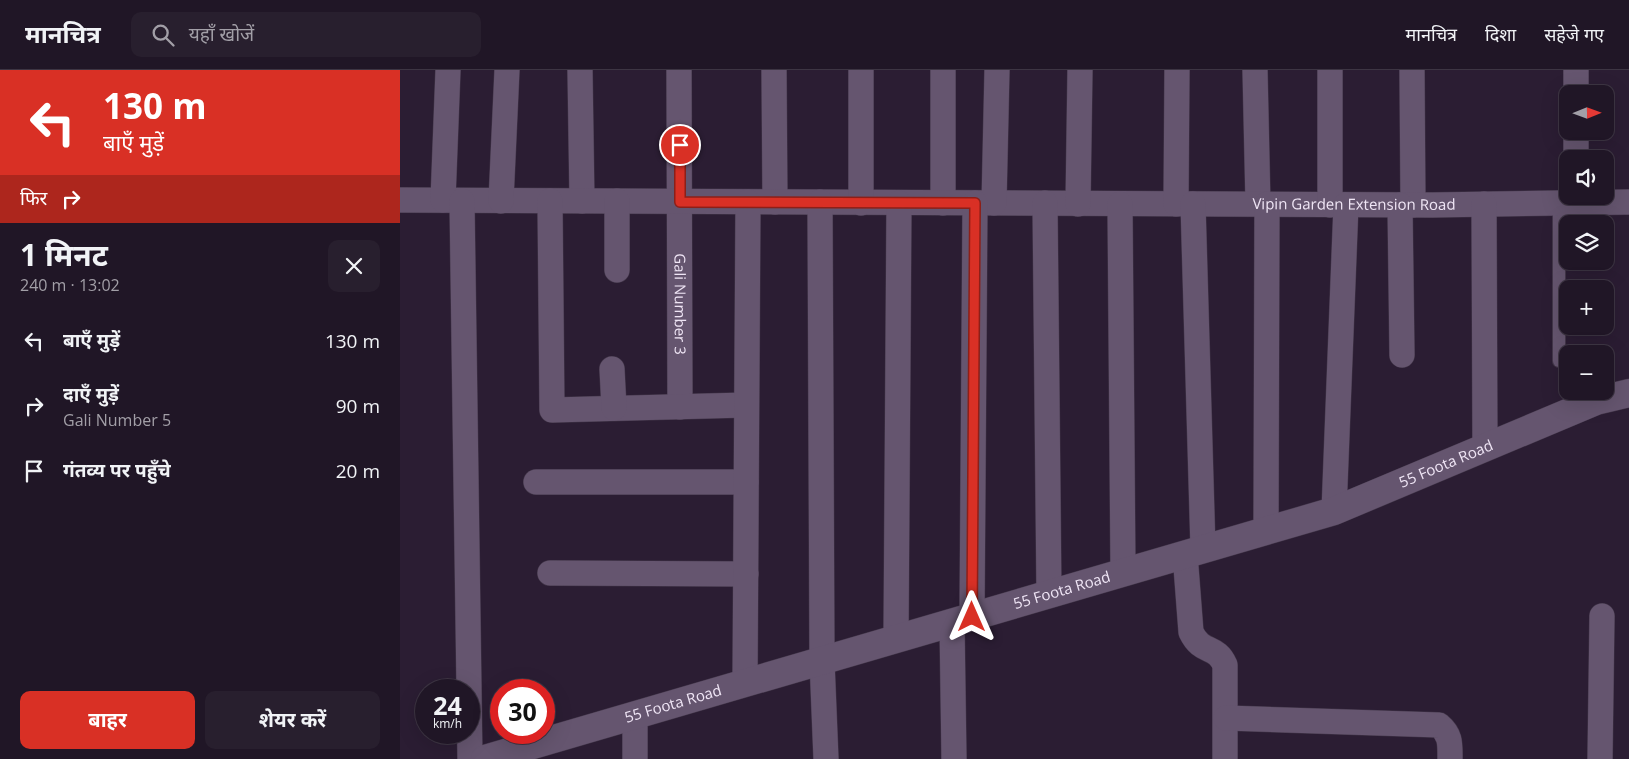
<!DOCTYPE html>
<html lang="hi">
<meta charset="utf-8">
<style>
:root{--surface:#201626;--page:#281f2e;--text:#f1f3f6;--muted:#a29fa7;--line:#3d3543;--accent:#d93025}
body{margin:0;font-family:"Open Sans","Noto Sans Devanagari",sans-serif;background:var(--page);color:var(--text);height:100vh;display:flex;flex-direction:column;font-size:19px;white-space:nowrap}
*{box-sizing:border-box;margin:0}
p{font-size:16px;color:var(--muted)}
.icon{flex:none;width:28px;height:28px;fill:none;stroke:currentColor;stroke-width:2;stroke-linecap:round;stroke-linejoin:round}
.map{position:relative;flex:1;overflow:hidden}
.details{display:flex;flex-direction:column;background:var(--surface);width:400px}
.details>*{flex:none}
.top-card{background:#d93025;color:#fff;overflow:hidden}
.needle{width:32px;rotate:89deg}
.fabs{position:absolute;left:1159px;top:15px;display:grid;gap:10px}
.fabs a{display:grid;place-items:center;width:55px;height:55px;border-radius:10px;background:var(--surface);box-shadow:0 5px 20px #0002,0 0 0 1px var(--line);font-size:25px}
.speed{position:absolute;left:15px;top:609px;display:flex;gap:10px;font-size:25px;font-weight:700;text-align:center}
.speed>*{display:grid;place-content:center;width:65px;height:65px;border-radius:50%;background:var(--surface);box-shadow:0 5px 20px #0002,0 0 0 1px var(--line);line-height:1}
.speed small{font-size:12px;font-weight:400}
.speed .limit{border:8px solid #d22;background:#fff;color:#111}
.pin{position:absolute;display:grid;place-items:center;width:42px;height:42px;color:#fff;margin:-21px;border:2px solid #fff;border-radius:50%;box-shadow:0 1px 5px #0007}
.me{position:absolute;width:55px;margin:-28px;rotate:0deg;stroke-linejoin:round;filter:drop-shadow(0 0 4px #0008)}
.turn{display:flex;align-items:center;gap:18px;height:105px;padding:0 20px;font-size:22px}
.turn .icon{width:65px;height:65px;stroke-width:2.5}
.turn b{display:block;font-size:35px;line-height:42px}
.then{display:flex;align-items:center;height:48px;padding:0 20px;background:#0003;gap:10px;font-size:19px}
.round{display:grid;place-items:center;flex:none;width:52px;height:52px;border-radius:10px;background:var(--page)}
.head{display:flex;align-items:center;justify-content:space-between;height:85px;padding:0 20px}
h1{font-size:30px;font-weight:700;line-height:38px}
.primary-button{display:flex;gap:10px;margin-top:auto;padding:10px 20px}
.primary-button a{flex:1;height:58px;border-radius:10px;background:var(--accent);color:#fff;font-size:20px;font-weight:700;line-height:58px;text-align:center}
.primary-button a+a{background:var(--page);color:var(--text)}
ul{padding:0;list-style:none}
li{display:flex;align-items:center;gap:15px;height:65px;padding:0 20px}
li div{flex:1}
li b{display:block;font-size:19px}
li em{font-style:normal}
header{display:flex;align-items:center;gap:30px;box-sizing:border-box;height:70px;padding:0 25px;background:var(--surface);border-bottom:1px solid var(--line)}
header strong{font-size:24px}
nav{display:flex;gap:28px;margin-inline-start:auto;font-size:18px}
.search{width:350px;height:45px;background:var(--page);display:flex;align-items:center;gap:12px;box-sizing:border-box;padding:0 18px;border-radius:10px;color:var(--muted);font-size:19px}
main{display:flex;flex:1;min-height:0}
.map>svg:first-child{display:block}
</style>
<header>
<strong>मानचित्र</strong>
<div class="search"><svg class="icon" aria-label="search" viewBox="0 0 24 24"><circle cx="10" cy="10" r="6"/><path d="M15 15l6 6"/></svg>यहाँ खोजें</div>
<nav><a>मानचित्र</a><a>दिशा</a><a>सहेजे गए</a></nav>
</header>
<main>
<section class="details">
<div class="top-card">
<div class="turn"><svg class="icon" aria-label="left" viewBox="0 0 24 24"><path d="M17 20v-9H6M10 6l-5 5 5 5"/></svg><div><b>130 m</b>बाएँ मुड़ें</div></div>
<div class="then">फिर<svg class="icon" aria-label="right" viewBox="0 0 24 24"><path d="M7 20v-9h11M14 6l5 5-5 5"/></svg></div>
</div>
<div class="head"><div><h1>1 मिनट</h1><p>240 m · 13:02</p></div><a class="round"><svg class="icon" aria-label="close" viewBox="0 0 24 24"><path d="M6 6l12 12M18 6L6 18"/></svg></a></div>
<ul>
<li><svg class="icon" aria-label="left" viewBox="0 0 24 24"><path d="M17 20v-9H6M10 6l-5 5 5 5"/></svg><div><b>बाएँ मुड़ें</b></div><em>130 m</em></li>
<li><svg class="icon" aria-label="right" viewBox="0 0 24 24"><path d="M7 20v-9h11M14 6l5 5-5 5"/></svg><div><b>दाएँ मुड़ें</b><p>Gali Number 5</p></div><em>90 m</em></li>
<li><svg class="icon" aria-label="arrive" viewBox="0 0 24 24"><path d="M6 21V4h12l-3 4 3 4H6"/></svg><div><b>गंतव्य पर पहुँचे</b></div><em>20 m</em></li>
</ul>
<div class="primary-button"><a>बाहर</a><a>शेयर करें</a></div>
</section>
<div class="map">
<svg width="1229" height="689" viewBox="0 0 1229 689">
<rect width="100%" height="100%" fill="#2b1d33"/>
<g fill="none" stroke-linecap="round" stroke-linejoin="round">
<!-- service casing -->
<g stroke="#43374a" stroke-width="14">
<path id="service" d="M1159,133v158"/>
</g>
<!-- minor casing -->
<g stroke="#43374a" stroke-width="26">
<g id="minor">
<path d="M180,0l2,131"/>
<path id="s1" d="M279,0l1,337"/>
<path d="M374,0l1,132"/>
<path d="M543,0v133"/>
<path d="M855,0l3,134"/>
<path d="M1012,0l1,135"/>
<path d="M1176,0v24"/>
<path d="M1176,61v28"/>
<path id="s2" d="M0,130l1032,5 197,-3"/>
<path d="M43,130l5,-130"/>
<path d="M62,131l8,558"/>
<path d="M101,131l6,-131"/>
<path d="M150,131l2,209 194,-5"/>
<path d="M217,131v69"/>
<path d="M420,132l2,459 4,98"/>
<path d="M461,133v-133"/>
<path d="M594,133l3,-133"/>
<path d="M645,133l4,392"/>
<path d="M678,134l2,-134"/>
<path d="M720,134l3,368"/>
<path d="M776,134l1,-134"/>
<path d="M793,134l10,345"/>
<path d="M1084,134l1,244"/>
<path d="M930,135v-135"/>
<path d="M1000,135l2,150"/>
<path d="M212,299l2,39"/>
<path d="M136,412h210"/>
<path d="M934,441l12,-306"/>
<path d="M866,461l1,-327"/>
<path d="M785,484l6,78c11,23 25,12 34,33v94"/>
<path d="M150,503l196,1"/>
<path d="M572,547l3,-414"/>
<path d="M552,553l2,136"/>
<path d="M496,569l3,-436"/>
<path d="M345,613l3,-481"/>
<path d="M235,645v44"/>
<path d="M826,648l213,7c12,10 11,19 11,34"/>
<path d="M1200,689l2,-143"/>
</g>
</g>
<!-- tertiary casing -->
<g stroke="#43374a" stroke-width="29">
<g id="tertiary">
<path id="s3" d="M85,689l849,-248 262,-110 33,-8"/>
</g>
</g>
<!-- service -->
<use href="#service" stroke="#65556f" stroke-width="12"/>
<!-- minor -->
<use href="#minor" stroke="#65556f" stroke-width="25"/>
<!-- tertiary -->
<use href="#tertiary" stroke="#65556f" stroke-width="28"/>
</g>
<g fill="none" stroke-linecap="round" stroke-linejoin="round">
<!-- route casing -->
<g stroke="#8d1f18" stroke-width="12">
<path id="route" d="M280,75v57l295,1 -3,414"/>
</g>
<!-- route -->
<use href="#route" stroke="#d93025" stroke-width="9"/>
</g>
<g text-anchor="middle" stroke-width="5" stroke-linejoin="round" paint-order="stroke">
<!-- street labels -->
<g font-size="15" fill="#efe5f5" stroke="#2b1d33">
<text dy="5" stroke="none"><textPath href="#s2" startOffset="954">Vipin Garden Extension Road</textPath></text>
<text dy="5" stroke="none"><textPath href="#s1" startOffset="234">Gali Number 3</textPath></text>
<text dy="5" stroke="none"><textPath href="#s3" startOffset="1006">55 Foota Road</textPath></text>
<text dy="5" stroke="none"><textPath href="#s3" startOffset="601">55 Foota Road</textPath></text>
<text dy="5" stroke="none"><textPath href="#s3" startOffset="196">55 Foota Road</textPath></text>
</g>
</g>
</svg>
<div class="fabs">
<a><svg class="needle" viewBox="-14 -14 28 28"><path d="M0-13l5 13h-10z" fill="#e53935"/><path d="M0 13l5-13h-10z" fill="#a29fa7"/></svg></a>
<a><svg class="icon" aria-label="sound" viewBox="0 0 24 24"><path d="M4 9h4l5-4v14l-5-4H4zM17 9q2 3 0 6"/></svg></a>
<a><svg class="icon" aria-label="layers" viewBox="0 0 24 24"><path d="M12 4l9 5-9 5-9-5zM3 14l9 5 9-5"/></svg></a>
<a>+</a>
<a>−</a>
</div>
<div class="speed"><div>24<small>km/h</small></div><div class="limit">30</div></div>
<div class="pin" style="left:280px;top:75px;background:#d93025"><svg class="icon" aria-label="arrive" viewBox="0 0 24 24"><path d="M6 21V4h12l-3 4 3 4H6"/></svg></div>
<svg class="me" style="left:572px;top:547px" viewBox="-20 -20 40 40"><path d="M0-17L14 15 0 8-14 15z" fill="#d93025" stroke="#fff" stroke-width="4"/></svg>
</div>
</main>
